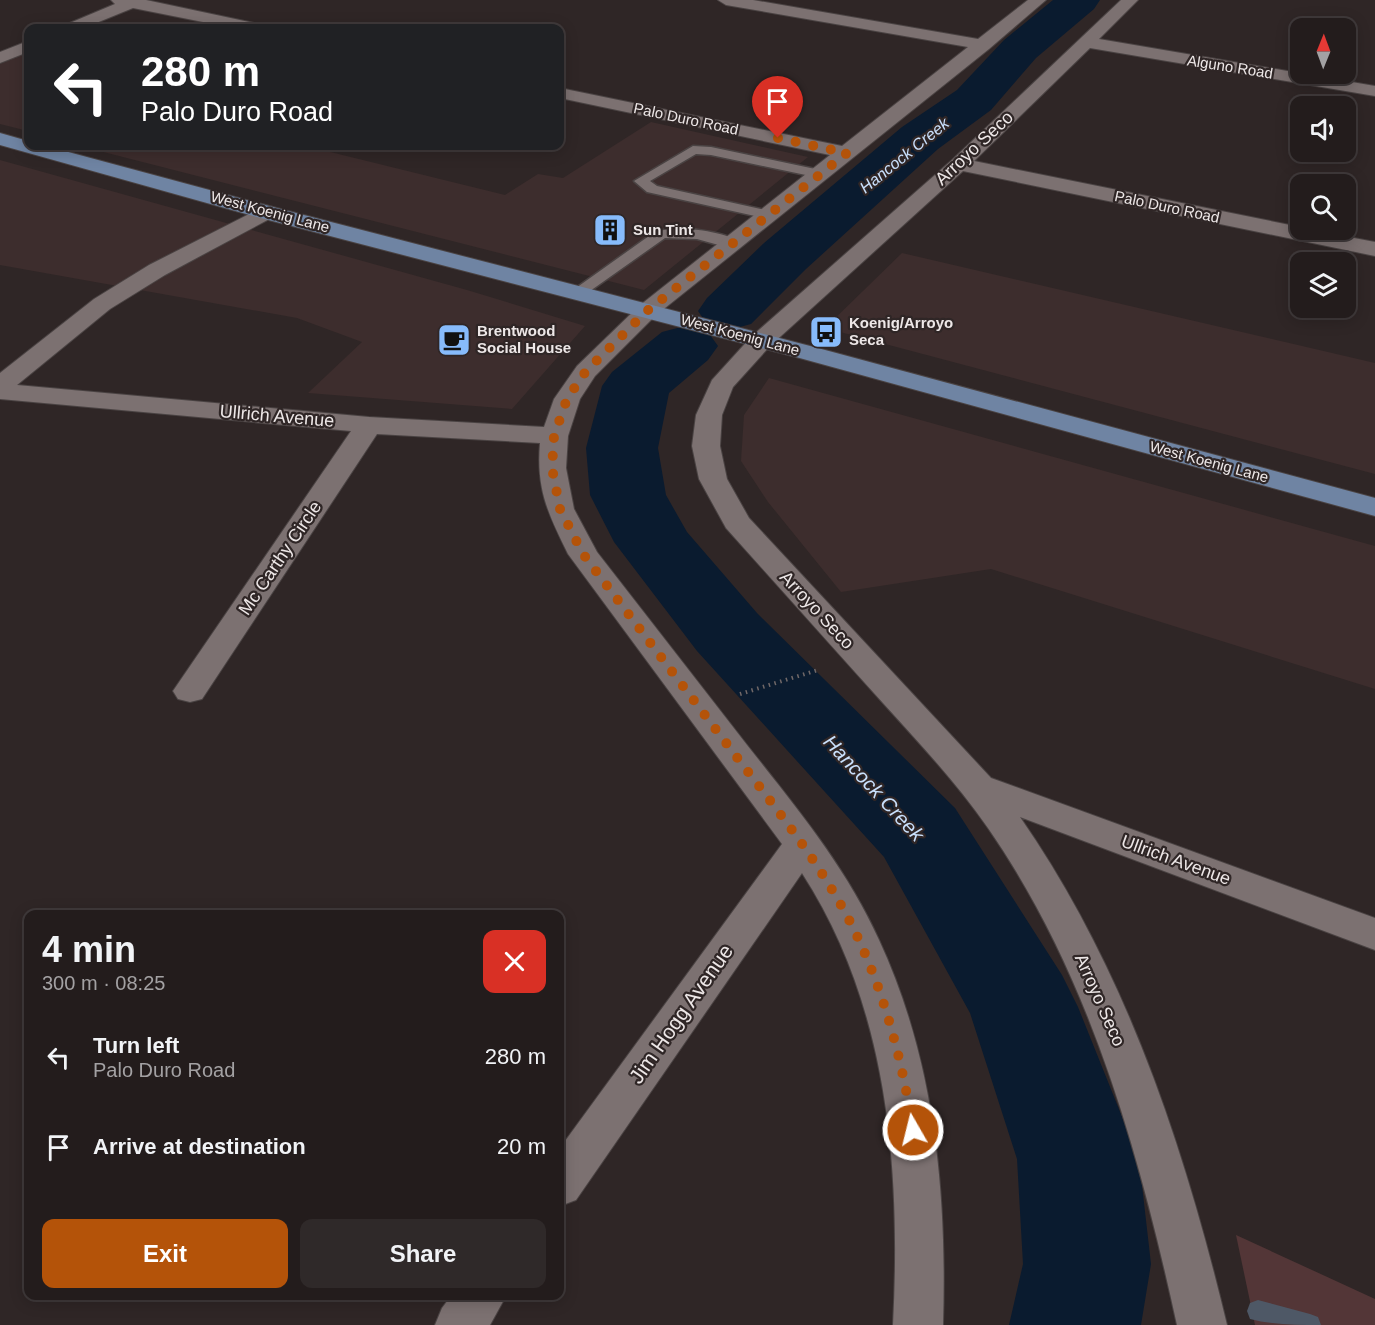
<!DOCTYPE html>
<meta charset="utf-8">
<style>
:root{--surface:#231c1c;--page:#2f2929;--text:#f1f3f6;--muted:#a3a1a3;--line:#403a3b;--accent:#b45309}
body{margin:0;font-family:Helvetica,sans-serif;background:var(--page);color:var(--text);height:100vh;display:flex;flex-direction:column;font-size:22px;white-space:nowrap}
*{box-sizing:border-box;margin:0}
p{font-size:20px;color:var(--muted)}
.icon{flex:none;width:33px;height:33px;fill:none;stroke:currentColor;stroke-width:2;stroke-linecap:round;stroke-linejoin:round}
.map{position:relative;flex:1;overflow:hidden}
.panel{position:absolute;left:24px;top:910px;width:540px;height:390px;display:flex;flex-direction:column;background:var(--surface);border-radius:12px;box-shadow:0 3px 15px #0003,0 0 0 2px var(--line)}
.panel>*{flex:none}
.guide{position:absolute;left:24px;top:24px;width:540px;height:126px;border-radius:12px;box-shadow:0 3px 15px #0003,0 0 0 2px var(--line);background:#202124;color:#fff;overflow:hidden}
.needle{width:39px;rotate:1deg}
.controls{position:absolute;left:1290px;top:18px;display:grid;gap:12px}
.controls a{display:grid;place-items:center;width:66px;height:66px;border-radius:12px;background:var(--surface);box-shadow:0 3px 15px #0003,0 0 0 2px var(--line);font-size:30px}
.pin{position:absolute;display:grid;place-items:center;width:51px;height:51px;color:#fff;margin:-62px -26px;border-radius:50% 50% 50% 0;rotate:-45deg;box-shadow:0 0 6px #0007}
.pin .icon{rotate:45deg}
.me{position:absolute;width:66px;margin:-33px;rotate:352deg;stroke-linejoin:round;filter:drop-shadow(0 0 4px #0008)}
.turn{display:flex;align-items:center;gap:21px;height:126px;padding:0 18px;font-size:27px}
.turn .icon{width:78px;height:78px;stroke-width:2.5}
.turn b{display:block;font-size:42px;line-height:51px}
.round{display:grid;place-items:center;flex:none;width:63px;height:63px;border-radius:12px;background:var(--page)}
.headline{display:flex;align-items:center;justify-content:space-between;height:102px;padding:0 18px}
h1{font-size:36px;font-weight:600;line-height:45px}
.cta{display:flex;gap:12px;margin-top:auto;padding:12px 18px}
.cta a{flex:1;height:69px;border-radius:12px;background:var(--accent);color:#fff;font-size:24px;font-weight:600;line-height:69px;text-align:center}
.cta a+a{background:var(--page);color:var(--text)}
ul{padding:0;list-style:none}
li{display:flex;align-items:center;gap:18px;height:90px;padding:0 18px}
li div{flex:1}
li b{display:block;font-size:22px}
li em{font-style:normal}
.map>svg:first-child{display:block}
</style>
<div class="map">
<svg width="1375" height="1325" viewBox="0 0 1375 1325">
<rect width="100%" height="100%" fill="#2f2626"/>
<!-- built -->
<path fill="#3d2d2d" d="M26,52l2,1v78l-28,-7v-60z
M651,122l157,35 -164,133 -564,-144h226l199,49 33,-21 25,4z
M0,160l467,130 118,36 -73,83 -204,-16 54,-51 -65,-24 -297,-53z
M902,253l473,110v111l-550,-146z
M769,378l606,168v143l-384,-120 -150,23 -73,-90 -27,-41 3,-46z"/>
<!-- green -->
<path fill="#533637" d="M1236,1235l139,64v26h-120z"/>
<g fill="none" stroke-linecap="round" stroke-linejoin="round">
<!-- stream -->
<path fill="#4e5866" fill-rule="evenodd" d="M1087,1253l53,16 3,8 -3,8 -8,3 -53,-17 -3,-7 3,-7z
M1258,1300l52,14 8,3 3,8c-24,0 -48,0 -71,-6l-3,-8 3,-8z"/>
<!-- river -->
<path fill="#0a1b2f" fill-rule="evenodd" d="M1053,0h47l-6,9 -58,49 -45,52 -53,39 -132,120 -55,55 -22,6 -22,-6 -9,-13 9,-13 57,-55 138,-116 55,-37 47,-50z
M685,326l23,6 10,14 -10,14 -39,33 -11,55 8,47 21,37 70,81 198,195 107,167 16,32 61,152 12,105 -10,61h-132l14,-61 -6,-105 -47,-146 -86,-156 -187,-206 -83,-109 -24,-47 -4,-47 16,-62 10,-14 50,-40z"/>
<!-- service casing -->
<g stroke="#4a4343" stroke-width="3">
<path id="service" d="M693,146l18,1 109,23 7,4 -7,4 -109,-23 -15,-1 -46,27 7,5 117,26 2,3 -2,3 -5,1 -122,-27 -13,-11z
M680,228c14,1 51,5 61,16l-8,5 -36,-10 -32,-1 -82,58h-12l-2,-3 87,-62z"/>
</g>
<!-- minor casing -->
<g stroke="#4a4343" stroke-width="2">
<path id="minor" d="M111,0h35l108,23 8,5h-29l-100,-20 -49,20h-21l2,-3 50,-21z
M718,0h35l225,39 50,-39h18l-57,49 -334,267 -60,60 -15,23 -12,37 -2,32 8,41 23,43c50,64 100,129 150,193 49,62 99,122 132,195 56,121 68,253 64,385h-50c8,-155 -4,-318 -91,-452l-226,327 -16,6v-58l222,-304 -214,-290c-20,-41 -32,-64 -28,-111l-163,-9 -175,265 -12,3 -12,-3 -5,-8 178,-260 -351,-32v-26l94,-74 55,-34 116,-59 8,1 3,5 -3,5 -108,58 -55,34 -93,76 352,32 175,10 10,-28 23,-33 62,-60 191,-151 -270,-57v-10l282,58 126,-99 -242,-42z
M1121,0h17l-39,39 276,47v10l-285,-48 -116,113 326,66v3h12l63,12v14l-412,-85 -193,175 -37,41 -11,28 -2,31 7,33 22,39 242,260 384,140v32l-355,-133c106,153 164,329 207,508h-50c-38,-173 -87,-350 -189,-497 -31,-45 -69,-85 -105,-125 -53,-59 -105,-117 -157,-175l-27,-49 -7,-33 4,-31 16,-35 40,-44 200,-176z
M28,41v11l-28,11v-11z
M451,1296h55l-16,29h-55l7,-17z"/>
</g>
<!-- primary casing -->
<g stroke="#4a4343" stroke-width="2">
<path id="primary" d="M0,133l28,8v5h18l227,61 541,140 561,151v18l-579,-159 -539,-140 -257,-72z"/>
</g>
<!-- path -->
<path stroke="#706868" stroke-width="4" stroke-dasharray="1.5 4.5" stroke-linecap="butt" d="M740,694l78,-24"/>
<!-- service -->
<use href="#service" fill="#7c7171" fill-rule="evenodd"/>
<!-- minor -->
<use href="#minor" fill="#7c7171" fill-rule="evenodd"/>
<!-- primary -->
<use href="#primary" fill="#6f84a3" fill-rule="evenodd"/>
</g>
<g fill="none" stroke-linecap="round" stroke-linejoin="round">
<!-- route -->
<path stroke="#b45309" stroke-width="10" stroke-dasharray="0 18" d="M778,138l69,15 -200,158 -61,60 -19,28 -13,37 -2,32 8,41 23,45c53,70 106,140 159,210 43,56 86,110 116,174 28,60 45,127 55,192"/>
</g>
<!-- icons -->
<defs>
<g id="building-square" transform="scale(1.725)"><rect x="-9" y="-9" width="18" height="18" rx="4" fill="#87bbfb" stroke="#2f2626"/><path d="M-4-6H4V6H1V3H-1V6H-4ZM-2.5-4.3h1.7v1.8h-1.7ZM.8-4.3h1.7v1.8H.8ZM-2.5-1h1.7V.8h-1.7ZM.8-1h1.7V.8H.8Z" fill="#111"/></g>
<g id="bus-square" transform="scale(1.725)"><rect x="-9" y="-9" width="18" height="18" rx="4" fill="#87bbfb" stroke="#2f2626"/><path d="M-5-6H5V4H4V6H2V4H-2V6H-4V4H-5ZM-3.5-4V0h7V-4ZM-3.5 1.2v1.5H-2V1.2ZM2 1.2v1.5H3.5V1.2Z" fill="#111"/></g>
<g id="cafe-square" transform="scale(1.725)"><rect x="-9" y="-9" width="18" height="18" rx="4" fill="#87bbfb" stroke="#2f2626"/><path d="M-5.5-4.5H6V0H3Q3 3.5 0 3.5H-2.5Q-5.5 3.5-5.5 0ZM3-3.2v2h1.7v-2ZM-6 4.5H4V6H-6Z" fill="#111"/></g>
</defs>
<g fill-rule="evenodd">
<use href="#building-square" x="610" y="230"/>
<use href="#bus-square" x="826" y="332"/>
<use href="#cafe-square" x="454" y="340"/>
</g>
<g text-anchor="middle" stroke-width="4.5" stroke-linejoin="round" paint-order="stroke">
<!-- far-street labels -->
<g font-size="15" fill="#ede7e7" stroke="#2f2626">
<text transform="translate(1230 67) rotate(9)" y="5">Alguno Road</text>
<text transform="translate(686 119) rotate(12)" y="5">Palo Duro Road</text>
<text transform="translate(1167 207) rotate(12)" y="5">Palo Duro Road</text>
<text transform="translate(270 212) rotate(15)" y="5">West Koenig Lane</text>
<text transform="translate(740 335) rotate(15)" y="5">West Koenig Lane</text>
<text transform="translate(1209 462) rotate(15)" y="5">West Koenig Lane</text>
</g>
<!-- far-poi labels -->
<g font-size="15" font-weight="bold" fill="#ede7e7" stroke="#2f2626" text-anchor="start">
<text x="633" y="235">Sun Tint</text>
<text x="849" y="328">Koenig/Arroyo<tspan x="849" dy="17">Seca</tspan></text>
<text x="477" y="336">Brentwood<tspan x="477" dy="17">Social House</tspan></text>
</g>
<!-- far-water labels -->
<g font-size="16" font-style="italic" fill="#c9e0fc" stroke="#2f2626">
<text transform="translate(904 155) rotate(-39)" y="6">Hancock Creek</text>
</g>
<!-- street labels -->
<g font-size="18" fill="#ede7e7" stroke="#2f2626">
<text transform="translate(974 148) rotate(-43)" y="6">Arroyo Seco</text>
<text transform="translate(277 416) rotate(5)" y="6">Ullrich Avenue</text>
<text transform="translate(280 558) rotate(-56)" y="6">Mc Carthy Circle</text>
<text transform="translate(817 610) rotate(47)" y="6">Arroyo Seco</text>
<text transform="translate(1176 860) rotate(20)" y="6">Ullrich Avenue</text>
<text transform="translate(1100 1000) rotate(66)" y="6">Arroyo Seco</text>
</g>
<!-- water labels -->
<g font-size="20" font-style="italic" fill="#c9e0fc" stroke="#2f2626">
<text transform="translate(874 788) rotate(47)" y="7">Hancock Creek</text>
</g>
<!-- near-street labels -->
<g font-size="21" fill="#ede7e7" stroke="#2f2626">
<text transform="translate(681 1014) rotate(-55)" y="7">Jim Hogg Avenue</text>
</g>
</g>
</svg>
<div class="controls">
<a><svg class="needle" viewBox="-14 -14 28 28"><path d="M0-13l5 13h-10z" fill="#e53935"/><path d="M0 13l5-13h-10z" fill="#a3a1a3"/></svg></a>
<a><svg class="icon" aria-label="sound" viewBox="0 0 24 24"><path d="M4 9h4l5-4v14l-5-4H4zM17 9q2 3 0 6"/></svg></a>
<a><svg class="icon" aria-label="search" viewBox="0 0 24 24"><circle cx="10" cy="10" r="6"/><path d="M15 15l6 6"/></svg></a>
<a><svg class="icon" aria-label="layers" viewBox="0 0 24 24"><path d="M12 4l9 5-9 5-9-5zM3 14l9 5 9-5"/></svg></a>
</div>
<div class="pin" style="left:778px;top:138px;background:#d93025"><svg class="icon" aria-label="arrive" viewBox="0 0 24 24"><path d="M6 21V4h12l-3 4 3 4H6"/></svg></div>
<svg class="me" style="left:913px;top:1130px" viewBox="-20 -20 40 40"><circle r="17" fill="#b45309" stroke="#fff" stroke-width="3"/><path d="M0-11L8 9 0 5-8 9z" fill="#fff"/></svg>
<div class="guide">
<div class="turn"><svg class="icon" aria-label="left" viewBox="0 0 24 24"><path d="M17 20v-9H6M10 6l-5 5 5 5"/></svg><div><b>280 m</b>Palo Duro Road</div></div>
</div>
<section class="panel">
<div class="headline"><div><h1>4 min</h1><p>300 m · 08:25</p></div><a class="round" style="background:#d93025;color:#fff"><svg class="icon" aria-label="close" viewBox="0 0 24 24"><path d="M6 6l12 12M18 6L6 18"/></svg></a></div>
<ul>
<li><svg class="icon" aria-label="left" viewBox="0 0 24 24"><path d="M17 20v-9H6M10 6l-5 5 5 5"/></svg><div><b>Turn left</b><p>Palo Duro Road</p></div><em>280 m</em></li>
<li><svg class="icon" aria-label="arrive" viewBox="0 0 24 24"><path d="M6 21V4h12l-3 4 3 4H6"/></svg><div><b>Arrive at destination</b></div><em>20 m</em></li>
</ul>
<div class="cta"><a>Exit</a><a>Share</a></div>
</section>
</div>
